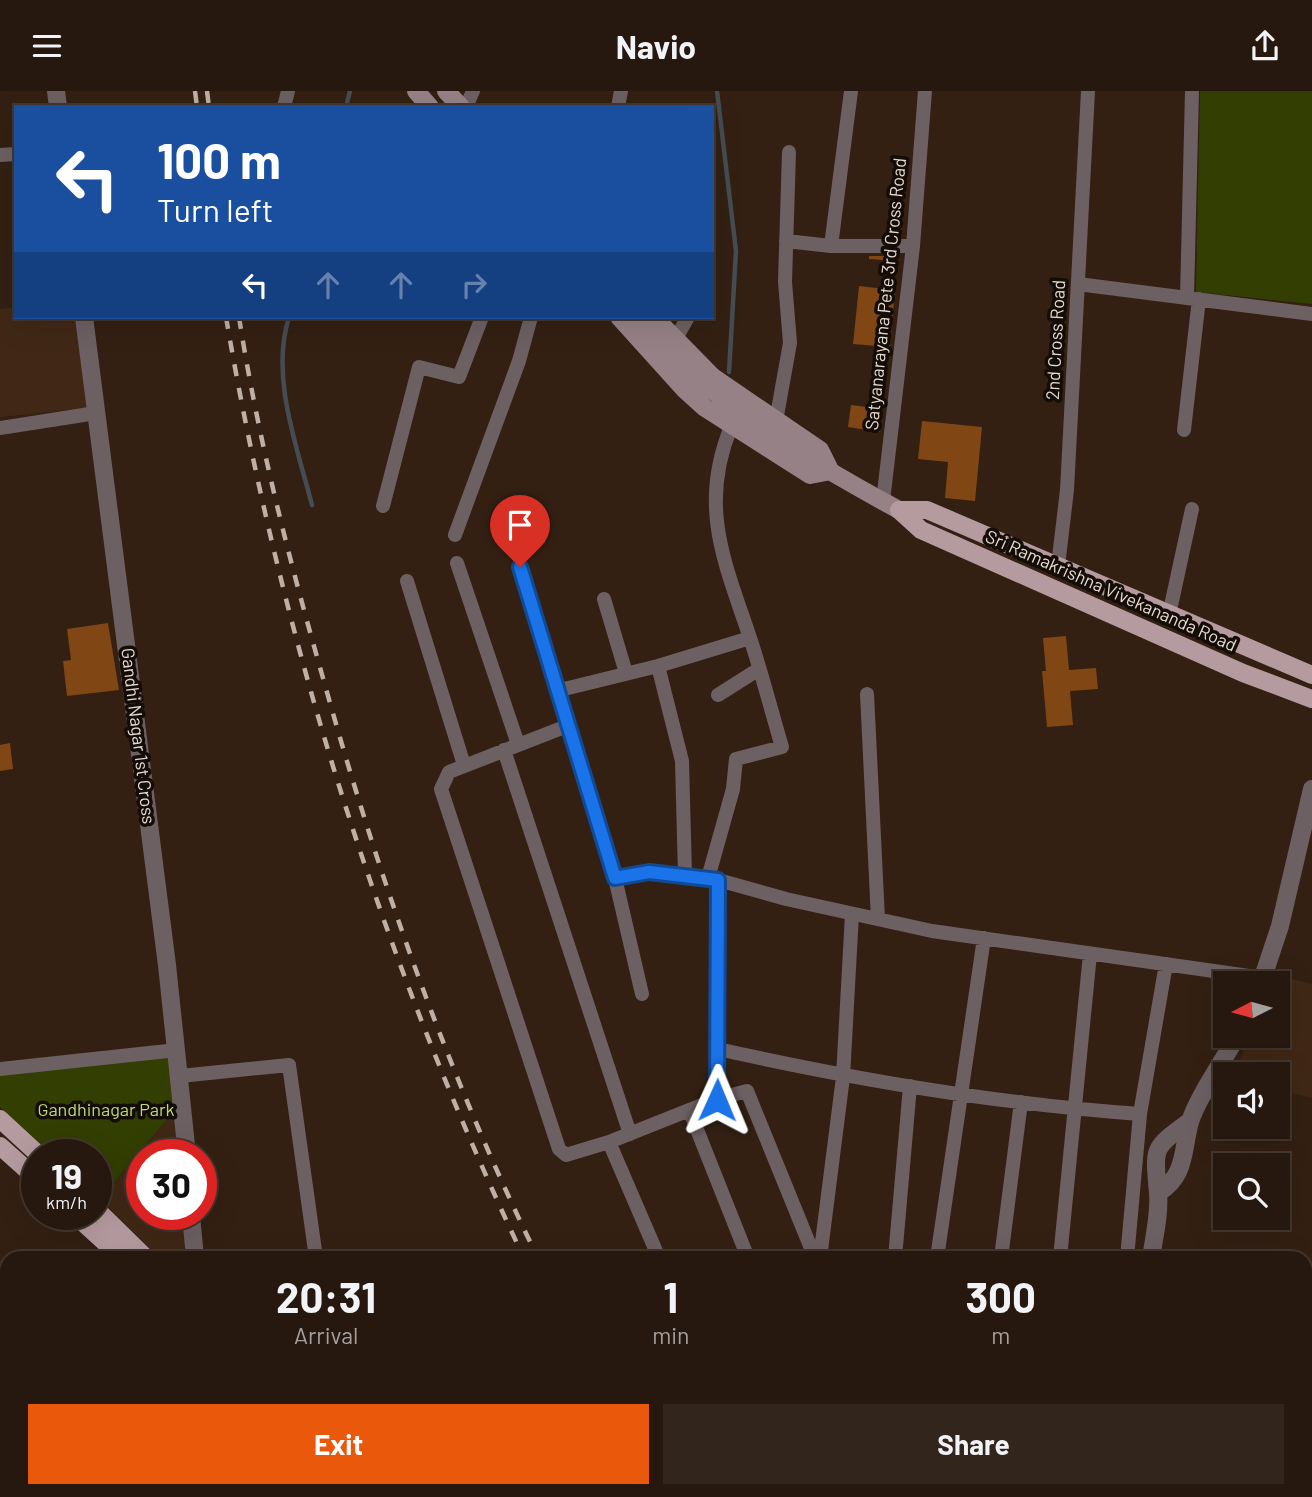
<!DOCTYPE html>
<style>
:root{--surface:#26180e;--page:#32251c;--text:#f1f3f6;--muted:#a4a09e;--line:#42372e;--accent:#ea580c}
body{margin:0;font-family:Barlow,sans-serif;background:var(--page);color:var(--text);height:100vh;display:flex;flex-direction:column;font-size:26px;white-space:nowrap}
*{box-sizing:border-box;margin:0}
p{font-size:23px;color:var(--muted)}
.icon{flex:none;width:38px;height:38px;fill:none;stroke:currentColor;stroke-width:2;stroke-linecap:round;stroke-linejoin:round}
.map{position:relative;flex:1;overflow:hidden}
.side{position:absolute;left:0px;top:1160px;width:1312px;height:247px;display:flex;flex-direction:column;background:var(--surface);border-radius:21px 21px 0 0;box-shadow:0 7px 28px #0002,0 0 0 2px var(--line)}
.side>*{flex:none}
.banner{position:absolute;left:14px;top:14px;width:700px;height:214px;border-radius:0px;box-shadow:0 7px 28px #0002,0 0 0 2px var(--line);background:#1a4fa0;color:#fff;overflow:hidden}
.needle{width:46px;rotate:264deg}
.fabs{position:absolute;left:1213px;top:880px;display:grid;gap:14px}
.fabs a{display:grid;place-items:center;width:77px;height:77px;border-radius:0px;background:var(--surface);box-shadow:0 7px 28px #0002,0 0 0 2px var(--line);font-size:35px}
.speed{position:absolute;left:21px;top:1048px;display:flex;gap:14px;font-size:35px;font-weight:700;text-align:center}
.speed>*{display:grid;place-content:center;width:91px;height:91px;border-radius:50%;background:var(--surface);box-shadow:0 7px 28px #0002,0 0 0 2px var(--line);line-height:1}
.speed small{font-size:18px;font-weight:400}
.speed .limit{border:10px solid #d22;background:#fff;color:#111}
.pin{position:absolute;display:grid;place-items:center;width:60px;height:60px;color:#fff;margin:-72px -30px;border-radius:50% 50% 50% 0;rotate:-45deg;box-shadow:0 0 7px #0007}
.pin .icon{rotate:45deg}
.me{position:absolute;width:77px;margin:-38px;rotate:1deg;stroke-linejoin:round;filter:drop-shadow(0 0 5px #0008)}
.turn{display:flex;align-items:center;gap:24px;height:147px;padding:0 28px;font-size:32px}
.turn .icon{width:91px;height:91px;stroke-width:2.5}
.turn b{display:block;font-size:49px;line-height:60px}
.lanes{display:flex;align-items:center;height:66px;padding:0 28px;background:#0003;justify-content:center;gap:35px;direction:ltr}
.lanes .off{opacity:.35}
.eta{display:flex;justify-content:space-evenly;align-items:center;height:119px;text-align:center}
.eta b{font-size:42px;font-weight:700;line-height:49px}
.action{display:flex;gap:14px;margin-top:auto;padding:14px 28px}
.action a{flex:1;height:80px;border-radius:0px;background:var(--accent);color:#fff;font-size:28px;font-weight:700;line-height:80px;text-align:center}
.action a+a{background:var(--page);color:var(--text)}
header{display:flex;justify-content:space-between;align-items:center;height:91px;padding:0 28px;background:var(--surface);font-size:32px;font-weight:700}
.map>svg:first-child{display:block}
</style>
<header><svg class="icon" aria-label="menu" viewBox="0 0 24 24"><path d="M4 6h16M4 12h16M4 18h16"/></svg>Navio<svg class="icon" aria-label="share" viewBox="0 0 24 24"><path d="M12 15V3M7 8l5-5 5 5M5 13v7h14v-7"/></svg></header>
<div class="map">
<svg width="1312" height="1406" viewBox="0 0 1312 1406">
<rect width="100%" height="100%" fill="#332013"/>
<!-- built -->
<path fill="#412816" d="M16,216v10h63l11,91 -90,9v-108z
M1280,885l32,8v114l-34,-8v-15l-45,-1 18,-38h27l-2,-53z
M179,1014l3,50h-40v60h44l3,43h-29l-60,-59z
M1312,1254v51l-6,-1v-29z"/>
<!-- green -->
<path fill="#323e02" d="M1200,0h112v213l-116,-12z
M175,963l4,51 -79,94 -4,-4v-40h-44l-52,-48v-31z"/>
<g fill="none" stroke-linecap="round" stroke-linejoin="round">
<!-- stream -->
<path stroke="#454c52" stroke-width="4.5" d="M717,0l19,160 -7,121
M346,16l4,-16
M289,226c-19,60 8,129 23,188"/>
</g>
<!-- building -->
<path fill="#804614" d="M869,165h28v5l-28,-2z
M859,195l36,4 -5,57 -37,-3z
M851,314l32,4 -3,23 -32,-5z
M922,330l60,6 -7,74 -30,-3 3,-36 -30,-3z
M108,532l11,67 -52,6 -4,-35 8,-1 -4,-31z
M1066,545l3,34 27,-2 2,21 -28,2 3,34 -26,2 -5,-56h4l-3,-33z
M10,652l3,26 -13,2v-26z"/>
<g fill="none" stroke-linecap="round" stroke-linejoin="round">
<!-- minor -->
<path stroke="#6d6063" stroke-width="14" d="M284,16l4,-16
M466,16l7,-16
M618,16l3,-16
M0,64l16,-1
M786,150l45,5h82
M831,155l20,-155
M1078,193l234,30
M1187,207l5,-207
M675,249l13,-23
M776,330l14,-78 -5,-61 4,-130
M0,337l96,-15
M1184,339l15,-131
M883,410l30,-255 12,-155
M383,415l36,-139 40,10 23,-60
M455,444l64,-174 12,-44
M457,472l61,181
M1058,475l9,-76 21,-399
M520,476l95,311 27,116
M407,490l57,184
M604,508l22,74
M1169,524l23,-106
M658,575l24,95 3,114
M556,600l102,-25 92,-28
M867,603l11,225
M718,604l41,-26
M567,635l-118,46 -8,17 118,360 7,6 43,-13 108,-43 1,-219
M504,659l126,384
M615,787l34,-6 62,6 75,21 146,32 331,47
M708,787l25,-89 3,-30 46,-12c-10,-34 -19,-69 -30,-103 -25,-77 -55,-135 -21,-217
M718,958c139,31 280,55 422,65
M0,978l177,-19
M180,985l109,-11 27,193
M717,1008l30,-8 68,167
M690,1021l58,146
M609,1051l50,116
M820,1167l23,-181 9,-163
M895,1167l15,-172
M937,1167l47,-320
M1001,1167l20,-156
M1060,1167l30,-304
M1127,1167l13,-144 26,-150
M0,1360l7,2
M143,1400l20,6
M1054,1406l1,-6"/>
<!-- tertiary -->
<path stroke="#6d6063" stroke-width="18" d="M56,0l2,16
M84,226l83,648 20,190
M1261,892l19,-57 32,-137
M1158,1102c29,-18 24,-43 32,-71 7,-24 34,-62 47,-86
M191,1124l4,43
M1151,1167c3,-20 9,-45 7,-65 -4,-47 -6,-44 32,-72
M1130,1406v-6"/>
<!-- secondary -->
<path stroke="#968286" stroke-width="18" d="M416,0l14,16
M446,0l15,16
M619,226l65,72 21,19 105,67 21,-4
M636,226c76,86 163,139 263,193
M654,226l59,60 107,73 9,18"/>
<!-- primary -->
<path stroke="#b59ba0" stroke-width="18" d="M899,419l22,20 322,143 69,26
M899,419h28l385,165
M0,1028l39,36
M0,1055l37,33
M96,1118l50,49
M75,1124l47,43
M355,1400l8,6
M382,1400l8,6"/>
<!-- rail -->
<path stroke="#beb0a7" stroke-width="4.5" stroke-dasharray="12 12" stroke-linecap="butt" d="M195,0l2,16
M207,0l2,16
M226,226c55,323 157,645 298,941
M239,226c19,122 50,242 84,361 55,198 124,395 215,580
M641,1400l3,6
M656,1400l3,6"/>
</g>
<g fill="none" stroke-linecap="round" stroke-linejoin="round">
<!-- route casing -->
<g stroke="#114b97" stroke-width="18">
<path id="route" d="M520,476l95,311 34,-6 69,8 -1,220"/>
</g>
<!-- route -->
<use href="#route" stroke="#1a73e8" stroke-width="12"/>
</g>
<g text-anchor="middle" stroke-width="7" stroke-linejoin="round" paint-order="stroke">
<!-- street labels -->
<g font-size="18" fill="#e6d9d1" stroke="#140c07">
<text transform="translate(886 203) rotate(-84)" y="6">Satyanarayana Pete 3rd Cross Road</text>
<text transform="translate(1056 249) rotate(-87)" y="6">2nd Cross Road</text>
<text transform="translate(1111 500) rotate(24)" y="6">Sri Ramakrishna Vivekananda Road</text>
<text transform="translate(138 645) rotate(83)" y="6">Gandhi Nagar 1st Cross</text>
</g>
<!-- park labels -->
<g font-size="18" fill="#bed874" stroke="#140c07">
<text x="106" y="1025">Gandhinagar Park</text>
</g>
</g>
</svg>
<div class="fabs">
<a><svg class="needle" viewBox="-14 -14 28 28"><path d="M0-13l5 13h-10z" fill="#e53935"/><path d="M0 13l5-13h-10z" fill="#a4a09e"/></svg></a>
<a><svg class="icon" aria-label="sound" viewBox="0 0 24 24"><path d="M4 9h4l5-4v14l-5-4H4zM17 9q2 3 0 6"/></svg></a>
<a><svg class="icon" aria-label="search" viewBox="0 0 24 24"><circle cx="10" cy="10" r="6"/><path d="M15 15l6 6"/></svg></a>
</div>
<div class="speed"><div>19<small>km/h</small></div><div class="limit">30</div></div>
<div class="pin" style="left:520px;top:476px;background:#d93025"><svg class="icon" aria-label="arrive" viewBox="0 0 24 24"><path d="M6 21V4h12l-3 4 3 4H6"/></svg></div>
<svg class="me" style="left:717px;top:1009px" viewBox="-20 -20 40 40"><path d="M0-17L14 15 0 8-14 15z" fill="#1a73e8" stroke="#fff" stroke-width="4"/></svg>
<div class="banner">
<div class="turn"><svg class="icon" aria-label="left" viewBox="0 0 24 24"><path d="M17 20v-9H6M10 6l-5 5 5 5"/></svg><div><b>100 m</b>Turn left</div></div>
<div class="lanes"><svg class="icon" aria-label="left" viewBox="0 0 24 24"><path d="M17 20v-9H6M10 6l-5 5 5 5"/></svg><svg class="icon off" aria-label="ahead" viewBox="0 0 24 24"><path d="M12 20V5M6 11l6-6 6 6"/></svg><svg class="icon off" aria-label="ahead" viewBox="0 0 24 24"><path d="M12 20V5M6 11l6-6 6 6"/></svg><svg class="icon off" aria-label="right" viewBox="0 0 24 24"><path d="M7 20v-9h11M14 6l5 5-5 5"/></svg></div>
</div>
<section class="side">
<div class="eta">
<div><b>20:31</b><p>Arrival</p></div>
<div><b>1</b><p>min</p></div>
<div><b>300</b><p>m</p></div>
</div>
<div class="action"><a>Exit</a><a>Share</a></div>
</section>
</div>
